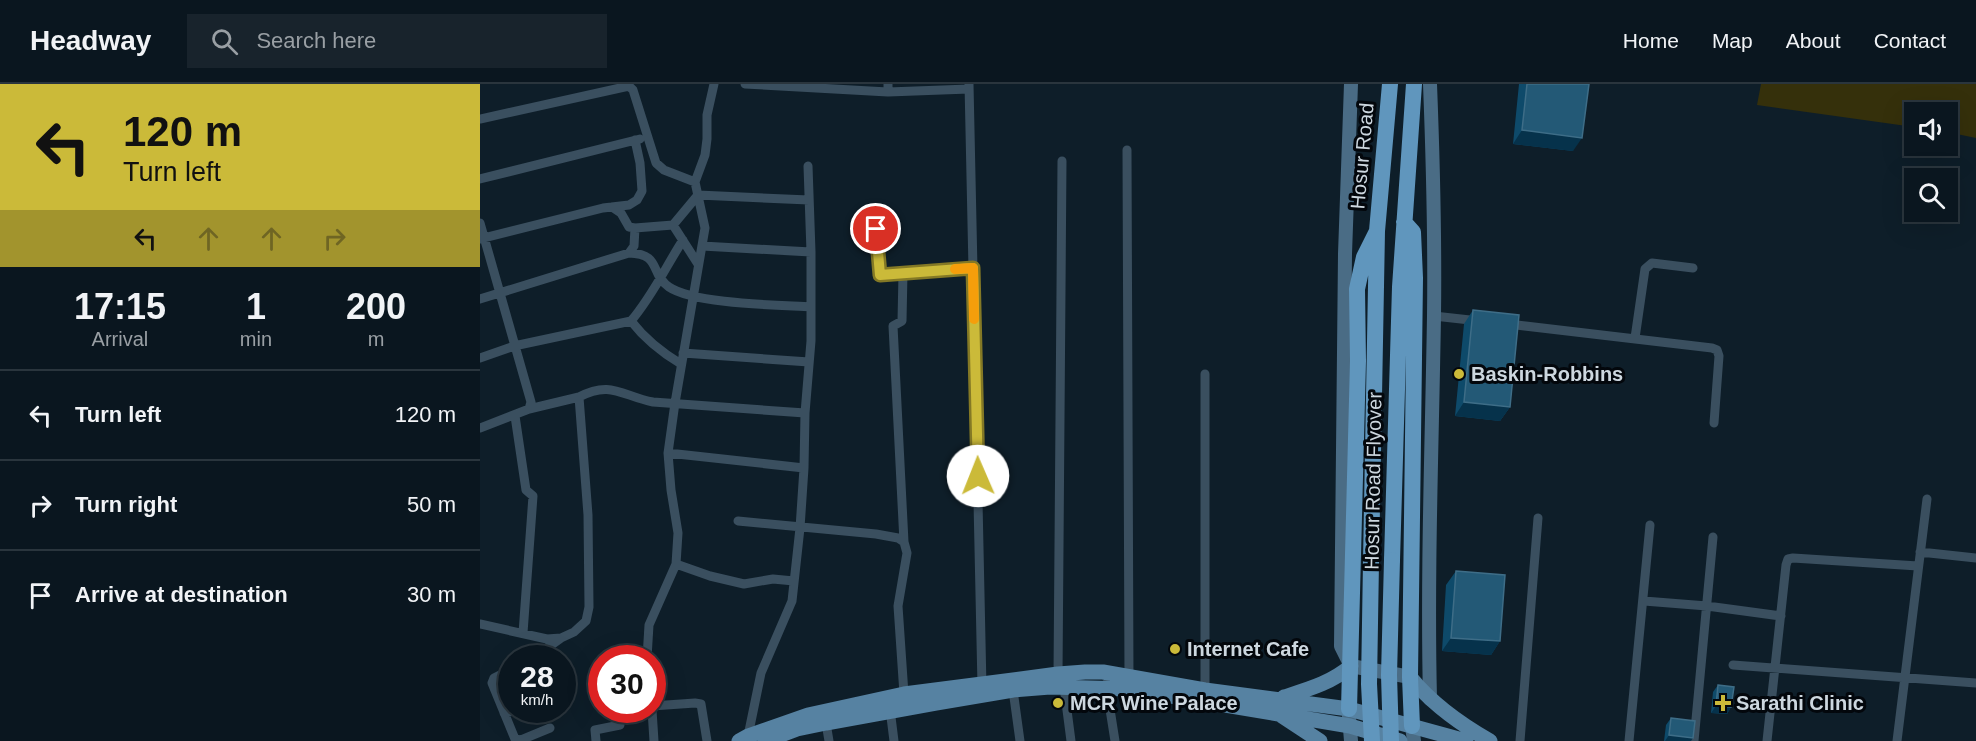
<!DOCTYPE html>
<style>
:root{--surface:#0a161f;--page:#18232c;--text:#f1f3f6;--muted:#999fa4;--line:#2a353d}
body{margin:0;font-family:Helvetica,sans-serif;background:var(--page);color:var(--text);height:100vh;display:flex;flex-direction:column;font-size:22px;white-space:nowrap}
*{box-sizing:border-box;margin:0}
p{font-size:20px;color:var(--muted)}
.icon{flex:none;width:33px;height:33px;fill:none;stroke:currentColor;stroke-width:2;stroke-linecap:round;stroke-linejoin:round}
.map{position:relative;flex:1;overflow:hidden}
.drawer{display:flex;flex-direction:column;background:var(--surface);width:480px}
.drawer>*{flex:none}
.guide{background:#cbba39;color:#111;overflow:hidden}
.buttons{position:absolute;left:1424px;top:18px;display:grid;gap:12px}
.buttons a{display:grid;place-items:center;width:54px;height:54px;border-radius:0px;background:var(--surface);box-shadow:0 6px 24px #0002,0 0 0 2px var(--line);font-size:30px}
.speed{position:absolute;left:18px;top:561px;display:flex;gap:12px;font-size:30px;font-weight:700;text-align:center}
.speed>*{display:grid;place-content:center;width:78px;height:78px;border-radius:50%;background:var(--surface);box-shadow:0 6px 24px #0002,0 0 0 2px var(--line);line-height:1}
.speed small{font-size:15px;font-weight:400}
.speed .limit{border:9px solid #d22;background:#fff;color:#111}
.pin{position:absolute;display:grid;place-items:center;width:51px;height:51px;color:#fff;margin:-26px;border:3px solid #fff;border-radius:50%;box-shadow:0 2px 6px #0007}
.me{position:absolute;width:66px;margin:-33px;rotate:359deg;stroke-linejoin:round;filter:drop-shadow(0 0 4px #0008)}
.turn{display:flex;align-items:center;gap:21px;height:126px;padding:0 24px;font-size:27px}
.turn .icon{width:78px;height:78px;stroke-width:2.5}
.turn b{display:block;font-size:42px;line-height:51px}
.lanes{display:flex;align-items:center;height:57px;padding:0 24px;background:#0003;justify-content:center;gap:30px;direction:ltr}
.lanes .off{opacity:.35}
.eta{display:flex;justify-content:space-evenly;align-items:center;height:102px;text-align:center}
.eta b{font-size:36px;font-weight:600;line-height:42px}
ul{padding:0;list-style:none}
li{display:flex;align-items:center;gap:18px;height:90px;padding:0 24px;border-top:2px solid var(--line)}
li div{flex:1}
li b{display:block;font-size:22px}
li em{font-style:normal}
header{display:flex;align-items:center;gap:36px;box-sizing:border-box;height:84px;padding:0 30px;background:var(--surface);border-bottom:2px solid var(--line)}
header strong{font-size:28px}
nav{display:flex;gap:33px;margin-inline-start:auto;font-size:21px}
.search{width:420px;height:54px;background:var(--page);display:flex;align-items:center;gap:15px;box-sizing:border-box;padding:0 21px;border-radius:0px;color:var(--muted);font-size:22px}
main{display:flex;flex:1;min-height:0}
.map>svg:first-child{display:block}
</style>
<header>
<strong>Headway</strong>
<div class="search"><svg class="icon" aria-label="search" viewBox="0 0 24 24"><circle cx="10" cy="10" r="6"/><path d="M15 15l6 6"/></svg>Search here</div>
<nav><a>Home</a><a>Map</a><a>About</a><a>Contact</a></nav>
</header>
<main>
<section class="drawer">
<div class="guide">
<div class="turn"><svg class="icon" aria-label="left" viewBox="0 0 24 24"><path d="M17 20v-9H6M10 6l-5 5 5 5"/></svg><div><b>120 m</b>Turn left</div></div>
<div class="lanes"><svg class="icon" aria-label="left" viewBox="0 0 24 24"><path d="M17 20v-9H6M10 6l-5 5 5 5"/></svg><svg class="icon off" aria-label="ahead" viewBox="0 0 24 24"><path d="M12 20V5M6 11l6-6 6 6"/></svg><svg class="icon off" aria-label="ahead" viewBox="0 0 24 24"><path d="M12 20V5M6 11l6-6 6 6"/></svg><svg class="icon off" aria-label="right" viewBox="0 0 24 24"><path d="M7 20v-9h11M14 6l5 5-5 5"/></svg></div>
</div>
<div class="eta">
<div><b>17:15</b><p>Arrival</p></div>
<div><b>1</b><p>min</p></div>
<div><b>200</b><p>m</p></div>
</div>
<ul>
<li><svg class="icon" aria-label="left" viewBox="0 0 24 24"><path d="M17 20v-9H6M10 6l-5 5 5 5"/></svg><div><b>Turn left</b></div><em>120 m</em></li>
<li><svg class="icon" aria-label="right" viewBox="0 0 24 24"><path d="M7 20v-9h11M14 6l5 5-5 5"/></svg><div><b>Turn right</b></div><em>50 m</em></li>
<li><svg class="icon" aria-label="arrive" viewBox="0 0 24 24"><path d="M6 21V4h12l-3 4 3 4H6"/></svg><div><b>Arrive at destination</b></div><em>30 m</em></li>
</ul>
</section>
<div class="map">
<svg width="1496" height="657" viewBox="0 0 1496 657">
<rect width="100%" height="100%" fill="#0e1e29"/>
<!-- green -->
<path fill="#35300b" d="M1281,0h215v54l-29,-6v-20h-33v15l-157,-22z"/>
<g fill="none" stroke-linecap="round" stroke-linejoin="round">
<!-- street -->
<path stroke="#3a4f5f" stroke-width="9" d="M265,0l143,8v-8
M489,0l13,603
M408,8l81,-3
M0,35l149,-33 4,4 23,73 8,7 31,12
M647,66l2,529
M0,95l160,-40
M132,123l9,6 8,14 6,1 38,-3 25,-30 111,5
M0,139l51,179 -2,7 -49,19
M193,141l25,39
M396,145l5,46 92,-7
M0,155l123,-31 26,-3 8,-5 5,-9 -2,-28 -5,-23
M222,162l109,6
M149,169l5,-7 1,-18
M423,189l-1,48 -9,5 11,216
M0,215l149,-46c33,1 20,20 40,34 25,17 109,18 142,20
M954,232l45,5
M151,237c14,18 30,31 50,43
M1028,240l204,24 5,2 2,6 -5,67
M1155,254l10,-69 7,-6 41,5
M203,269l126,9
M0,274l34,-12 117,-25c22,-26 34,-53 52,-81
M725,290v316
M99,313c32,-17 43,-1 74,5l152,11
M35,332l11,74 7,6 -10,137
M188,369l136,15
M258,437l138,13 22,4 6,4 3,11 -9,53 6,88
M1440,468l56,6
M196,480l34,12 34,8 29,-5 21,2
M1164,517l63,5 74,10
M0,540l67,15 14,-1 13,-6 12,-11 3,-14 -1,-92 -9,-118 -50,12
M53,574l28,-20
M167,574l2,-33 27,-61 2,-31 -7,-43 -3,-37 7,-50 30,-175 -10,-46 10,-27 2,-16v-24l7,-31
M1253,581l243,18
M32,585l-18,9 -2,5 23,56 6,1 29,-12
M578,590l4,-513
M626,600l9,57
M584,603l7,54
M533,606l7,51
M172,622l43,-3 6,1 6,37
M410,625l4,32
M172,626l2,31
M24,629l16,-3
M346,639l3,18
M268,652l13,-63 31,-72 8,-73 4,-60 1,-55 6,-72v-89l-3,-86
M116,657l-1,-11 25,-5
M1040,657l18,-223
M1149,657l21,-216
M1214,657l19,-204
M1287,657l19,-176 2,-6 5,-1 125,8
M1417,657l30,-242"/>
<!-- secondary -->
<path stroke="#4a6c85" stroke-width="14" d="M871,0l-6,170 -4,392 10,20 59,11
M950,615c-3,-128 2,-255 4,-383 1,-77 -1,-155 -4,-232
M869,632l2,25
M932,642l2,15"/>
<!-- primary -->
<path stroke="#5682a2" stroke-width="15" d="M930,593c22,27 50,47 80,64
M804,613c25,-8 47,-14 67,-31
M802,632l38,25
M259,657l9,-5 60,-21 96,-21 154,-20 27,-2h18l102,18 144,19 117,32
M285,657l32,-12 29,-6 110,-20 77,-13 37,-3 79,2 221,37 50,15"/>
<!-- highway -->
<path stroke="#6096bd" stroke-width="16" d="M924,138l9,10 2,46 -5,399 2,49
M912,476l8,-273 14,-203
M891,478l6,-331 13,-147
M869,625l9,-348 -1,-72 7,-32 13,-26"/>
<!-- highway-bridge -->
<path stroke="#6096bd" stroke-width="16" d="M891,478l-2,122 3,57
M911,657l-2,-66 3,-115"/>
</g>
<!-- wall -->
<path fill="#0e4a6a" d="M1039,0h70l-16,67 -60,-7z
M993,226l37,97 -10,14 -45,-5 9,-92z
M976,487l44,70 -9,14 -49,-4 4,-66z
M1238,601l13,22 -4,7 -16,-1 2,-21z
M1191,634l20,23h-27l2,-16z"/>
<!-- shaded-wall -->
<path fill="#06324b" d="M1042,46l60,8 -9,13 -60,-7z
M984,318l46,5 -10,14 -45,-5z
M971,554l49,3 -9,14 -49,-4z
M1236,622l15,1 -4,7 -16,-1z
M1189,651l24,3 -2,3h-26z"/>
<!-- building -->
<path fill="#235976" stroke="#3e6d87" stroke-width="1.5" d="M1047,0h62l-7,54 -60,-8z
M993,226l46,5 -9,92 -46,-5z
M976,487l49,4 -5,66 -49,-3z
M1238,601l16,2 -3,20 -15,-1z
M1191,634l24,3 -2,17 -24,-3z"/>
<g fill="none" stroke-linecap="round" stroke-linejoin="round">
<!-- route casing -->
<g stroke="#847925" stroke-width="15">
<path id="route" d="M396,145l4,46 93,-7 5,208"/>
</g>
<!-- route -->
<use href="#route" stroke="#cbba39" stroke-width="10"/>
<!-- slow -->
<path stroke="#f59e0b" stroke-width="10" d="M475,185l18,-1 1,51"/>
</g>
<!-- markers -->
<g fill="#cbba39" stroke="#03070c" stroke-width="2">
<circle cx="979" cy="290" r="6"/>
<circle cx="695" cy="565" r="6"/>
<circle cx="578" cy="619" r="6"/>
<path d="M1240 610h6v6h6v6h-6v6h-6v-6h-6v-6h6z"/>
</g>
<g text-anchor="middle" stroke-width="6" stroke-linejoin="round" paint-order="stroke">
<!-- street labels -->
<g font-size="20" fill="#cdd7df" stroke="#03070c">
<text transform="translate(882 72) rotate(-85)" y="7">Hosur Road</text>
<text transform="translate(893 397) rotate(-89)" y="7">Hosur Road Flyover</text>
</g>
<!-- poi labels -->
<g font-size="20" font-weight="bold" fill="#cdd7df" stroke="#03070c" text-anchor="start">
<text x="991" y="297">Baskin-Robbins</text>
<text x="707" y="572">Internet Cafe</text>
<text x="590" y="626">MCR Wine Palace</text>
<text x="1256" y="626">Sarathi Clinic</text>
</g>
</g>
</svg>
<div class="buttons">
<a><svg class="icon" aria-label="sound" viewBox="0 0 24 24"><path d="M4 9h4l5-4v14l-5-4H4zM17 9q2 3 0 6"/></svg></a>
<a><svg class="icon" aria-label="search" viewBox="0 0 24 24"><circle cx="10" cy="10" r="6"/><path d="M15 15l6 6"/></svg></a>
</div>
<div class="speed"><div>28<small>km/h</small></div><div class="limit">30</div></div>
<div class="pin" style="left:396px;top:145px;background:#d93025"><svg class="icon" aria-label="arrive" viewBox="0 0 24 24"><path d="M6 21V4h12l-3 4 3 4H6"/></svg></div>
<svg class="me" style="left:498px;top:392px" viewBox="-20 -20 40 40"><circle r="19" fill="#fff"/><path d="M0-13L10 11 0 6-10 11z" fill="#cbba39"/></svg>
</div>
</main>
